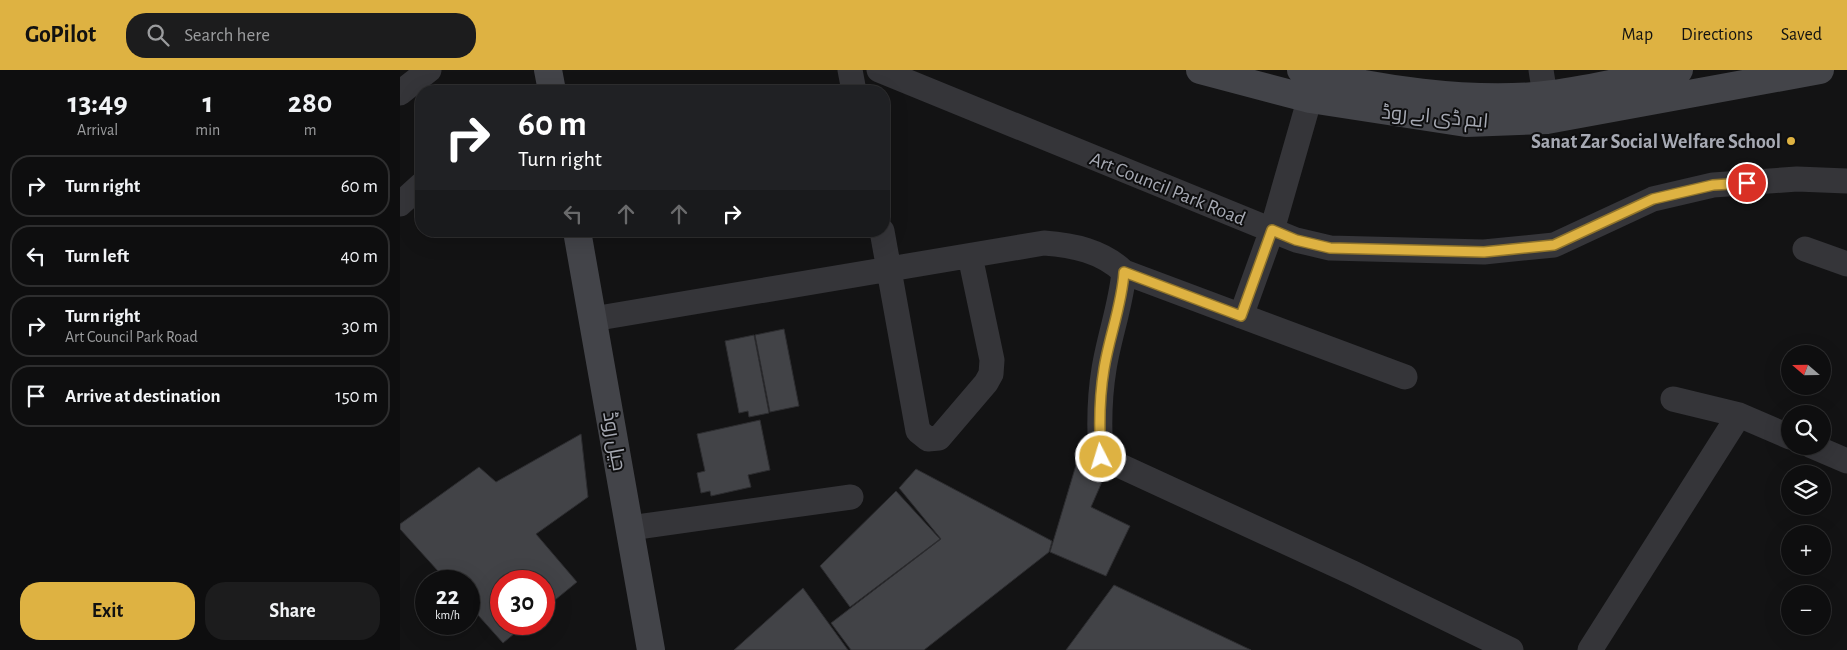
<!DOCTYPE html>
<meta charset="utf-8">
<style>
:root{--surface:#0e0e0f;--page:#1c1c1d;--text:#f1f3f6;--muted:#9b9c9e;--line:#2e2e2f;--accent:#deb242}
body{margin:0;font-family:"Alegreya Sans",Cairo,sans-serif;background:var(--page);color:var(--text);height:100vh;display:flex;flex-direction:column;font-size:19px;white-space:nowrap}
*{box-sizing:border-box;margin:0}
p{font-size:16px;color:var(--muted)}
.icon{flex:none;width:28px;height:28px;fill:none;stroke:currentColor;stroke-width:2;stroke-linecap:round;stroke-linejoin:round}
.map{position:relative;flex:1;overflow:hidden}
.details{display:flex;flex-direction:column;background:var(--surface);width:400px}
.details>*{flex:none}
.hud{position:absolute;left:15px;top:15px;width:475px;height:152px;border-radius:20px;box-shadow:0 5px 20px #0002,0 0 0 1px var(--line);background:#202124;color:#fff;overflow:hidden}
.needle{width:32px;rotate:290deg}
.fabs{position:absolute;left:1381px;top:275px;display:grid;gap:10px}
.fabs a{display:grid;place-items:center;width:50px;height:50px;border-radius:50%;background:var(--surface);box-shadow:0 5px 20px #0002,0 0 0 1px var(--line);font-size:25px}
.speed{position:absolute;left:15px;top:500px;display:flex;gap:10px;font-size:25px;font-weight:700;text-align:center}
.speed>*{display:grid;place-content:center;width:65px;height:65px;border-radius:50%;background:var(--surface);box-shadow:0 5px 20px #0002,0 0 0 1px var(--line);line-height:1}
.speed small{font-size:12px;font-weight:400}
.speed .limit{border:8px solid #d22;background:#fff;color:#111}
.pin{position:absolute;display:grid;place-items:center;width:42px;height:42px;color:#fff;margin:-21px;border:2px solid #fff;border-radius:50%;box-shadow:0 1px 5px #0007}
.me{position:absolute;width:55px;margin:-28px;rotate:355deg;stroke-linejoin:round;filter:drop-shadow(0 0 4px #0008)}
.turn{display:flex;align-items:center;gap:18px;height:105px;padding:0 20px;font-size:22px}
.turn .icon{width:65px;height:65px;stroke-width:2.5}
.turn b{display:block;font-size:35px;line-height:42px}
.lanes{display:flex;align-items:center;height:48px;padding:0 20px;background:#0003;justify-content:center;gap:25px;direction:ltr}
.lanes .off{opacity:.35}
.eta{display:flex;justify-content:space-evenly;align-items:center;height:85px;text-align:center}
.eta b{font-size:30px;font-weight:700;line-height:35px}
.primary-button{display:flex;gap:10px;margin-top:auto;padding:10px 20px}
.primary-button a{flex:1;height:58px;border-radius:20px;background:var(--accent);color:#111;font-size:20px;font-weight:700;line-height:58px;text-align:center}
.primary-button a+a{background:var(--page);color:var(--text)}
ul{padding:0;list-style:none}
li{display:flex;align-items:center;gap:15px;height:62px;margin:0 10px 8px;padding:0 10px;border:2px solid var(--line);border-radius:20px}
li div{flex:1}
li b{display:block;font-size:19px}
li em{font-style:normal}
header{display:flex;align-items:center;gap:30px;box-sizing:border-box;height:70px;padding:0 25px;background:var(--accent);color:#111}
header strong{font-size:24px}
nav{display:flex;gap:28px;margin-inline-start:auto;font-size:18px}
.search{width:350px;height:45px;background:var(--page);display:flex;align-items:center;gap:12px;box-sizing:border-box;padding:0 18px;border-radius:20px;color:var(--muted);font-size:19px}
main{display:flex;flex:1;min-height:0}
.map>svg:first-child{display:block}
</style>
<header>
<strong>GoPilot</strong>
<div class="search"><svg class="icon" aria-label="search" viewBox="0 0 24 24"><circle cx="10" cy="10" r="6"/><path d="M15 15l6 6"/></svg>Search here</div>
<nav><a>Map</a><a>Directions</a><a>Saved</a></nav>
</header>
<main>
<section class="details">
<div class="eta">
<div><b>13:49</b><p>Arrival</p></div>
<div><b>1</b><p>min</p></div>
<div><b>280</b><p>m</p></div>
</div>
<ul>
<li><svg class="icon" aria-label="right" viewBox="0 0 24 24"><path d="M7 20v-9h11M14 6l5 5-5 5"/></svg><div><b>Turn right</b></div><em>60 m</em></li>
<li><svg class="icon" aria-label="left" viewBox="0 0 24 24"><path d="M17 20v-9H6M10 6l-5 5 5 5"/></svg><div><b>Turn left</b></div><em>40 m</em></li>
<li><svg class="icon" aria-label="right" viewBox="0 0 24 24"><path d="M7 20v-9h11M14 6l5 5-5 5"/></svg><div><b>Turn right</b><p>Art Council Park Road</p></div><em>30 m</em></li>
<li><svg class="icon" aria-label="arrive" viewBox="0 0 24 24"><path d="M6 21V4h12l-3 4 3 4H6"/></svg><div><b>Arrive at destination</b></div><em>150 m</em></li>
</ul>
<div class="primary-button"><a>Exit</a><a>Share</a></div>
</section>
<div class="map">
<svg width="1447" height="580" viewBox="0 0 1447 580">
<rect width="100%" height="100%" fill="#131314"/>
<!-- building -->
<path fill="#424347" stroke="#2d2d30" d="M384,259l15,77 -29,6 -15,-77z
M354,265l15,78 -20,4 -1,-6 -9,2 -14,-72z
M360,350l10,50 -22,5 3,12 -40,9 -1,-5 -9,2 -4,-20 8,-2 -8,-37z
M181,364l7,63 -52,37 41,48 -33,27v-28h-43v43h25l-23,19 -34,-38v-24h-22l-47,-52v-5l79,-57 17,15z
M679,385l29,13 -17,39 39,19 -24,50 -56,-24z
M516,399l136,72 -3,11 -125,98h-73l-20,-27 110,-84 -42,-51z
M496,421l44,48 -90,68 -30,-41z
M714,515l137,65h-185z
M403,518l45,62h-114z"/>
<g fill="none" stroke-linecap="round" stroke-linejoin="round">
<!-- minor -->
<path stroke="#353539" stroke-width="25" d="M450,0l4,21
M479,0l417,170 34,8 154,4 70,-7 99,-46 60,-14 84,-6 50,2
M1141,0l4,25
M0,23l29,-23
M0,134l21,-19
M482,161l36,200 10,8 11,-1 47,-55 5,-9 1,-14 -22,-104
M1405,179l42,15
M724,202l281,105
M841,246l31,-86 43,-150
M193,249l451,-76c29,2 58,8 80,29 -3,33 -15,65 -20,97 -5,30 -5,59 -3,88l252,116 158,77
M1273,329l66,16 51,22
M1412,376l35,15
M230,458l221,-31
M1190,580l149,-235"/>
<!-- secondary -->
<path stroke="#434449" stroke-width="28" d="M148,0l4,21
M800,0l110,29 156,24 81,-3 273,-50
M901,0c73,19 168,33 244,25 45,-5 90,-17 134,-25
M177,161l74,419"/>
</g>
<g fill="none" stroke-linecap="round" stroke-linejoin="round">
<!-- route casing -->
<g stroke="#90742b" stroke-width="12">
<path id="route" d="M701,387c-2,-29 -2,-58 3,-88 5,-32 18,-64 20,-97l117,44 31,-86 24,10 34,8 154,4 70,-7 99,-46 60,-14 34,-2"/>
</g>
<!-- route -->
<use href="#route" stroke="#deb242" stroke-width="9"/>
</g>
<!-- markers -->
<circle fill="#deb242" stroke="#0e0e0f" stroke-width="2" cx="1391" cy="71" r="5"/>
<g text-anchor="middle" stroke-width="4" stroke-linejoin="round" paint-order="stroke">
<!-- street labels -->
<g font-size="20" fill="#a6a9b3" stroke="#0e0e0f">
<text transform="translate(1035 46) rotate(5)" y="7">ایم ڈی اے روڈ</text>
<text transform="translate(768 118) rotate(22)" y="7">Art Council Park Road</text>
<text transform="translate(215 371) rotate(80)" y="7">جیل روڈ</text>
</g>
<!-- poi labels -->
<g font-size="20" font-weight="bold" fill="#a6a9b3" stroke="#0e0e0f" text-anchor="end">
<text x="1381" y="78">Sanat Zar Social Welfare School</text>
</g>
</g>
</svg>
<div class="fabs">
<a><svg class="needle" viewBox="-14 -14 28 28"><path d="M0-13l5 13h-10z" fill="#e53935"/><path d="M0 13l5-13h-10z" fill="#9b9c9e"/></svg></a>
<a><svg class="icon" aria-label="search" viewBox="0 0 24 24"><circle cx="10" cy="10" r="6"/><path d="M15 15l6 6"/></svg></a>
<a><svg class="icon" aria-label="layers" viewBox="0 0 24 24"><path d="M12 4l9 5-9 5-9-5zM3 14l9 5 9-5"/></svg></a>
<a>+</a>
<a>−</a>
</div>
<div class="speed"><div>22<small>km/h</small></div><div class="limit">30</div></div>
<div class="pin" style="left:1347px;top:113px;background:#d93025"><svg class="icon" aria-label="arrive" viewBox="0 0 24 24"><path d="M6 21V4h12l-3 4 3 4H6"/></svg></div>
<svg class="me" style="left:701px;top:387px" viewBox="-20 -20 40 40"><circle r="17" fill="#deb242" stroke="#fff" stroke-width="3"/><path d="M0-11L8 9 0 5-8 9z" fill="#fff"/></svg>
<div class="hud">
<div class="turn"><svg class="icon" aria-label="right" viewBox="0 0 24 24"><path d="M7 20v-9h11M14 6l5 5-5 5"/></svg><div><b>60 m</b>Turn right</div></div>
<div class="lanes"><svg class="icon off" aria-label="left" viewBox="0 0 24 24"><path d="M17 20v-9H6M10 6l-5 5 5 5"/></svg><svg class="icon off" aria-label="ahead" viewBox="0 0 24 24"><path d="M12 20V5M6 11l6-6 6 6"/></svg><svg class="icon off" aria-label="ahead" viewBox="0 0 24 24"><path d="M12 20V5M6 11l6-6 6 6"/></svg><svg class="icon" aria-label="right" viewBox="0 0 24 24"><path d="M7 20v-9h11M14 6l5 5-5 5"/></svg></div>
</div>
</div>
</main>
